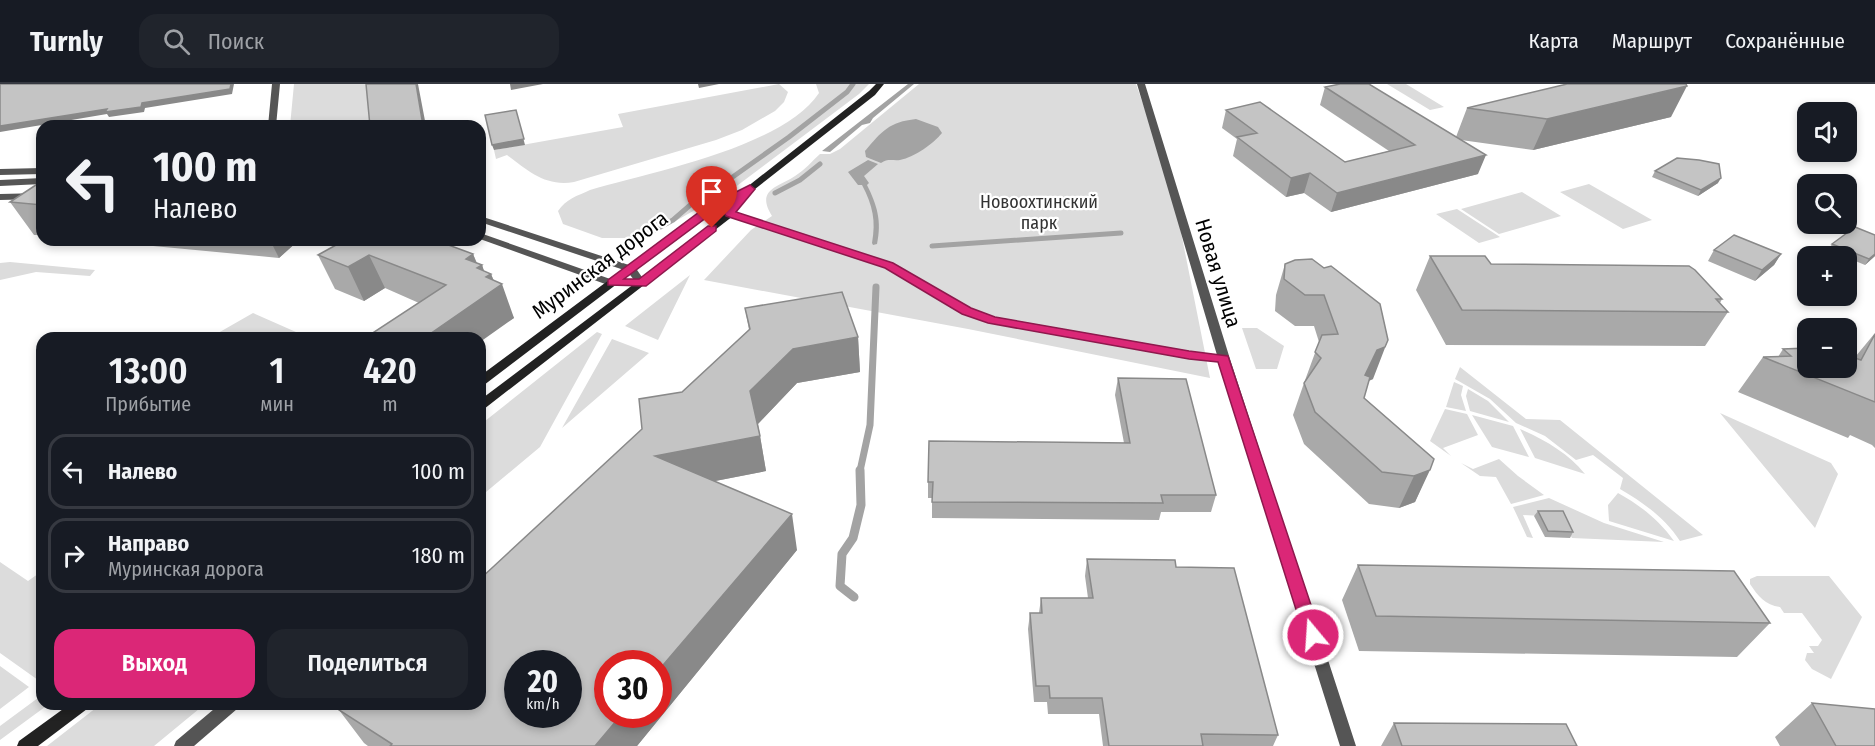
<!DOCTYPE html>
<html lang="ru">
<meta charset="utf-8">
<style>
:root{--surface:#171b24;--page:#20242c;--text:#f1f3f6;--muted:#9ea1a6;--line:#363941;--accent:#db2777}
body{margin:0;font-family:"Fira Sans Condensed",sans-serif;background:var(--page);color:var(--text);height:100vh;display:flex;flex-direction:column;font-size:22px;white-space:nowrap}
*{box-sizing:border-box;margin:0}
p{font-size:20px;color:var(--muted)}
.icon{flex:none;width:33px;height:33px;fill:none;stroke:currentColor;stroke-width:2;stroke-linecap:round;stroke-linejoin:round}
.map{position:relative;flex:1;overflow:hidden}
.panel{position:absolute;left:36px;top:248px;width:450px;height:378px;display:flex;flex-direction:column;background:var(--surface);border-radius:18px;box-shadow:0 3px 9px #0003}
.panel>*{flex:none}
.top-card{position:absolute;left:36px;top:36px;width:450px;height:126px;border-radius:18px;box-shadow:0 3px 9px #0003;background:#171b24;color:var(--text);overflow:hidden}
.buttons{position:absolute;left:1797px;top:18px;display:grid;gap:12px}
.buttons a{display:grid;place-items:center;width:60px;height:60px;border-radius:12px;background:var(--surface);box-shadow:0 3px 9px #0003;font-size:30px}
.speed{position:absolute;left:504px;top:566px;display:flex;gap:12px;font-size:30px;font-weight:700;text-align:center}
.speed>*{display:grid;place-content:center;width:78px;height:78px;border-radius:50%;background:var(--surface);box-shadow:0 3px 9px #0003;line-height:1}
.speed small{font-size:15px;font-weight:400}
.speed .limit{border:9px solid #d22;background:#fff;color:#111}
.pin{position:absolute;display:grid;place-items:center;width:51px;height:51px;color:#fff;margin:-62px -26px;border-radius:50% 50% 50% 0;rotate:-45deg;box-shadow:0 0 6px #0007}
.pin .icon{rotate:45deg}
.me{position:absolute;width:66px;margin:-33px;rotate:342deg;stroke-linejoin:round;filter:drop-shadow(0 0 4px #0008)}
.turn{display:flex;align-items:center;gap:21px;height:126px;padding:0 18px;font-size:27px}
.turn .icon{width:78px;height:78px;stroke-width:2.5}
.turn b{display:block;font-size:42px;line-height:51px}
.eta{display:flex;justify-content:space-evenly;align-items:center;height:102px;text-align:center}
.eta b{font-size:36px;font-weight:600;line-height:42px}
.action{display:flex;gap:12px;margin-top:auto;padding:12px 18px}
.action a{flex:1;height:69px;border-radius:18px;background:var(--accent);color:#fff;font-size:24px;font-weight:600;line-height:69px;text-align:center}
.action a+a{background:var(--page);color:var(--text)}
ul{padding:0;list-style:none}
li{display:flex;align-items:center;gap:18px;height:75px;margin:0 12px 9px;padding:0 6px;border:3px solid var(--line);border-radius:18px}
li div{flex:1}
li b{display:block;font-size:22px}
li em{font-style:normal}
header{display:flex;align-items:center;gap:36px;box-sizing:border-box;height:84px;padding:0 30px;background:var(--surface);border-bottom:2px solid var(--line)}
header strong{font-size:28px}
nav{display:flex;gap:33px;margin-inline-start:auto;font-size:21px}
.search{width:420px;height:54px;background:var(--page);display:flex;align-items:center;gap:15px;box-sizing:border-box;padding:0 21px;border-radius:18px;color:var(--muted);font-size:22px}
.map>svg:first-child{display:block}
</style>
<header>
<strong>Turnly</strong>
<div class="search"><svg class="icon" aria-label="search" viewBox="0 0 24 24"><circle cx="10" cy="10" r="6"/><path d="M15 15l6 6"/></svg>Поиск</div>
<nav><a>Карта</a><a>Маршрут</a><a>Сохранённые</a></nav>
</header>
<div class="map">
<svg width="1875" height="662" viewBox="0 0 1875 662">
<rect width="100%" height="100%" fill="#fff"/>
<!-- green -->
<path fill="#dcdcdc" d="M294,0h76l5,42h-85z
M779,0l9,8 -4,10 -9,9 -33,19 -26,10 -142,42c-28,5 -46,-11 -67,-27l-11,4 -2,-9 129,-23 -5,-13z
M816,0h53l-10,10 -125,94 -78,44 -21,6h-33l-39,-14 -5,-13c8,-12 19,-15 32,-21 62,-18 193,-43 229,-97z
M919,0h217l36,103 38,191 -242,-49 -264,-49 47,-50 21,-14c-17,-27 7,-29 23,-40 10,-6 17,-15 25,-22h10l10,-5z
M1387,0h19l38,23 -14,3z
M1589,100l63,36 -29,9 -63,-37z
M1522,108l39,24 -62,18 -38,-25z
M1457,125l43,28 -21,6 -43,-29z
M10,178l85,8 -5,6 -54,-4 -36,8v-17z
M690,191l-32,65 -33,-14z
M253,229l43,19 4,5h-89z
M1242,244h15l27,18 -7,23h-21z
M597,248l5,2 -62,113 -60,50v-72z
M612,255l37,14 -87,75z
M1460,283l66,52 34,1 143,115 -23,6c-15,-23 -36,-38 -60,-52l3,-11 -30,-23 -17,5 -31,-24 -29,-13 -26,-24 -35,-20z
M1454,298l9,4 -2,9 5,16 -20,-4z
M1468,305l20,12 21,21 -39,-11 -4,-15z
M1445,325l22,5 11,21 -35,13 8,8 -21,-15z
M1720,329l111,50 7,11 -23,54z
M1472,331l41,11 16,31 -37,-10z
M1520,345c25,11 48,24 65,45l-50,-16z
M1499,375l19,17 26,19 -33,9 -15,-27 -16,-1 -19,-13 12,6z
M1618,409c22,12 41,27 56,48l-65,-20 -1,-16z
M1549,414l55,25 60,19 -92,-4 -12,-21 -37,-2 10,23 -6,-1 -14,-30z
M0,478l28,19 14,-10v107l-4,2 -38,-27z
M1757,492h72l33,41 -31,62 -19,-10 -7,-9 2,-7h7l-5,-7h9l4,-6 -20,-27h-18l-4,-6c-15,-2 -22,-11 -30,-23v-5z
M0,582l29,21 -29,22z
M42,611v9h7l-49,36v-14z
M101,620h104l-51,42h-107z"/>
<!-- water -->
<path fill="#a3a3a3" d="M908,0h6l-41,34 -3,5 -8,2 -32,27 -8,-1z
M916,35l22,8 4,6c-9,11 -27,24 -42,27 -7,1 -12,-2 -19,3l-15,-6 -1,-6c17,-20 24,-29 51,-32z
M868,76l10,4 -14,12 5,7 -2,2c10,20 15,36 10,59l-4,1 -1,-2c4,-22 1,-37 -10,-58h-4l-10,-13z"/>
<g fill="none" stroke-linecap="round" stroke-linejoin="round">
<!-- stream-far2 -->
<path stroke="#a3a3a3" stroke-width="5" d="M775,109l25,-13 20,-16
M653,147l20,-11 30,-26 24,-13 62,-44 58,-45 6,-8
M932,162l189,-13"/>
<!-- stream-far1 -->
<path stroke="#a3a3a3" stroke-width="7" d="M860,387l10,-46 6,-138"/>
<!-- stream -->
<path stroke="#a3a3a3" stroke-width="9" d="M854,513l-14,-11 2,-32 11,-16 8,-33 -1,-35"/>
<!-- street -->
<path fill="#555" fill-rule="evenodd" d="M272,0h8l-4,42h-8z
M1137,0h8l85,275 126,387h-16l-121,-384 -30,-3 -200,-37 -27,-9 -77,-46 -160,-53 2,-2h6l160,51 77,46 25,8 194,34 28,4z
M42,84v6l-42,1v-6z
M42,94v6l-42,2v-6z
M42,109v6l-42,1v-6z
M480,132l155,51 11,16 -5,3 -33,-1 -128,-46v-6l133,47h21l-7,-9 -147,-49z
M220,620h19l-2,5 -43,37h-20l2,-5z"/>
<!-- secondary -->
<path fill="#222" fill-rule="evenodd" d="M876,0h8l-9,11 -125,98 -17,23 -249,193 -4,1v-10l211,-159 36,-29 10,-13 -24,12 -229,174 -4,1v-10l227,-169 40,-20 122,-96z
M70,620h19l-2,5 -49,37h-21l2,-5z"/>
</g>
<!-- wall -->
<path fill="#a9a9a9" d="M1325,3l131,50 11,-29 204,9 -138,33 -72,-10 17,34 -147,38 -27,-19 -18,4 -53,-41 4,-17 -15,-11 4,-18 119,52 44,-11 -69,-46z
M1655,87l63,12 -20,13 -46,-19z
M42,97v54h-8l-24,-33z
M1875,151v21l-10,9 -36,-15 3,-6z
M90,156h209l-20,18z
M1714,166l67,4 -7,11 -19,16 -47,-20z
M473,170l4,9 5,2 2,6 7,3 3,7 20,37 -34,20h-111l-1,-2 51,-33 -34,-15 -21,13 -29,-12 -17,-34z
M1430,172l292,43 -2,4 8,9 -23,34 -259,-1 -30,-55z
M1312,175l61,120 -4,2 -5,17 70,61 -19,43 -16,6 -30,-4 -65,-60 -11,-29 11,-32 15,-41 -5,-16h-19l-20,-15 1,-16 9,-31z
M745,224l113,29 2,35 -63,11 -39,41 8,47 -51,10 82,69 -160,196h-269l-4,-3 -25,-33 410,-380z
M1875,249v115l-3,-3 -22,-10 -2,3 -110,-46 25,-35h15l5,-8 63,19z
M1118,294l98,117 -5,17h-50l-2,8 -227,-2v-20h-4v-16l196,-39 -9,-48z
M1538,427l35,21 -3,6 -25,-1 -11,-21z
M1087,475l89,8 102,168 -5,11h-170l-4,-32h-51l-1,-12h-13l-6,-73 2,-16h9l2,-15h47l-3,-22z
M1358,481l412,58 -33,34 -378,-6 -17,-51z
M1812,619l63,43h-95l-5,-9z
M1394,639l183,23h-196z"/>
<!-- shaded-wall -->
<path fill="#898989" d="M231,0h3l-2,10 -87,14 -1,4 -35,5 -2,-3 -107,18v-6z
M416,0h2l8,42h-3z
M510,0h33l-32,6z
M698,0h21l-20,4z
M1687,2l-16,31 -138,33 14,-31z
M516,26l9,35 -31,5 -2,-5z
M1486,71l-8,19 -147,38 6,-19z
M1310,89l-6,20 -18,4 5,-19z
M1721,94l-3,5 -20,13 3,-6z
M270,156h29l-20,18z
M473,170l5,13 4,-2 4,12 5,-3 5,13 6,-3 12,34 -34,24v-4h-56l42,-79z
M1781,170l-7,11 -19,16 7,-11z
M1875,170v2l-10,9 4,-6z
M369,171l16,33 -21,13 -16,-34z
M858,253l2,35 -63,11 -41,43 -6,-35 43,-42z
M1388,256l-15,39 -8,3v-7l12,-25z
M760,352l6,35 -102,20 -9,-35z
M1430,386l-15,32 -16,6 15,-32z
M792,430l5,36 -160,196h-42l27,-32h36v-43z"/>
<!-- building -->
<path fill="#c4c4c4" stroke="#898989" stroke-width="1.5" fill-rule="evenodd" d="M0,0h231l-1,5 -88,14 -1,4 -36,5 2,-3 -107,17z
M366,0h50l7,42h-53z
M1340,0h29l117,71 -149,38 -27,-20 -19,5 -54,-41 20,-4 -31,-23 34,-8 85,60 70,-17 -90,-58z
M1567,0h119l1,2 -140,33 -80,-11z
M516,26l8,29 -32,6 -7,-30z
M1677,74l22,2 20,4 2,14 -20,12 -46,-19z
M42,97v24l-32,-3z
M1855,143l20,8v19l-6,5 -37,-15z
M1734,151l47,19 -19,16 -48,-20z
M345,156h90l38,14 -7,5 16,6 -5,3 14,6 -5,3 16,7 -78,54h-53l-3,-2 78,-51 -77,-30 -21,12 -30,-12z
M1430,172h55l6,8 198,2 6,4 27,29h-6l12,13 -266,-2z
M1312,175l12,9 7,-2 49,38 8,36 -3,7 -8,3 -12,25 5,2 -6,21 70,61 -4,11 -16,6 -32,-4 -67,-60 -11,-29 17,-25 -6,-6 7,-17 16,-1 -14,-39h-19l-21,-16 1,-15 10,-4z
M842,208l16,45 -65,12 -43,42 10,45 -105,20 137,58 -134,157v-8h-50v51h14l-27,32h-205l2,-2 -53,-34 7,-6h134v-125l162,-150 -3,-30 43,-7 68,-63 -5,-21zM518,579h50v51h-50z
M1875,250v68l-112,-45 28,-1 -8,-7 25,-1v20h38v-9l3,-3 12,4z
M1118,294l68,1 30,116h-55l2,8 -231,-1 1,-20h-5l1,-41 201,2z
M1538,427h25l10,21 -25,-1z
M1087,475l88,1 1,7 58,1 44,167 -77,-1 2,12h-94l-7,-48h-52l-1,-12h-13l-6,-73h12l-1,-15h52z
M1358,481l376,6 36,52 -394,-7z
M1812,619l63,6v37h-39z
M1394,639l172,1 11,22h-175z"/>
<!-- route -->
<path fill="#db2777" stroke="#8e194d" stroke-width="1.5" d="M750,101l5,4 -19,23 157,51 78,45 24,9 194,34 39,5 93,279 -2,5 -6,2 -6,-2 -3,-5 -86,-273 -29,-3 -201,-36 -26,-9 -77,-46 -159,-52 -2,-3 10,-12 -20,11 -90,67h15l69,-53h8v5l-70,55 -38,-1v-5l98,-73z"/>
<g text-anchor="middle" stroke-width="4.5" stroke-linejoin="round" paint-order="stroke">
<!-- far-park labels -->
<g font-size="18" fill="#333" stroke="#fff">
<text x="1039" y="124">Новоохтинский<tspan x="1039" dy="21">парк</tspan></text>
</g>
<!-- street labels -->
<g font-size="21" fill="#000" stroke="#fff">
<text transform="translate(600 181) rotate(-37)" y="7">Муринская дорога</text>
<text transform="translate(1218 189) rotate(73)" y="7">Новая улица</text>
</g>
</g>
</svg>
<div class="buttons">
<a><svg class="icon" aria-label="sound" viewBox="0 0 24 24"><path d="M4 9h4l5-4v14l-5-4H4zM17 9q2 3 0 6"/></svg></a>
<a><svg class="icon" aria-label="search" viewBox="0 0 24 24"><circle cx="10" cy="10" r="6"/><path d="M15 15l6 6"/></svg></a>
<a>+</a>
<a>−</a>
</div>
<div class="speed"><div>20<small>km/h</small></div><div class="limit">30</div></div>
<div class="pin" style="left:712px;top:144px;background:#d93025"><svg class="icon" aria-label="arrive" viewBox="0 0 24 24"><path d="M6 21V4h12l-3 4 3 4H6"/></svg></div>
<svg class="me" style="left:1313px;top:551px" viewBox="-20 -20 40 40"><circle r="17" fill="#db2777" stroke="#fff" stroke-width="3"/><path d="M0-11L8 9 0 5-8 9z" fill="#fff"/></svg>
<div class="top-card">
<div class="turn"><svg class="icon" aria-label="left" viewBox="0 0 24 24"><path d="M17 20v-9H6M10 6l-5 5 5 5"/></svg><div><b>100 m</b>Налево</div></div>
</div>
<section class="panel">
<div class="eta">
<div><b>13:00</b><p>Прибытие</p></div>
<div><b>1</b><p>мин</p></div>
<div><b>420</b><p>m</p></div>
</div>
<ul>
<li><svg class="icon" aria-label="left" viewBox="0 0 24 24"><path d="M17 20v-9H6M10 6l-5 5 5 5"/></svg><div><b>Налево</b></div><em>100 m</em></li>
<li><svg class="icon" aria-label="right" viewBox="0 0 24 24"><path d="M7 20v-9h11M14 6l5 5-5 5"/></svg><div><b>Направо</b><p>Муринская дорога</p></div><em>180 m</em></li>
</ul>
<div class="action"><a>Выход</a><a>Поделиться</a></div>
</section>
</div>
